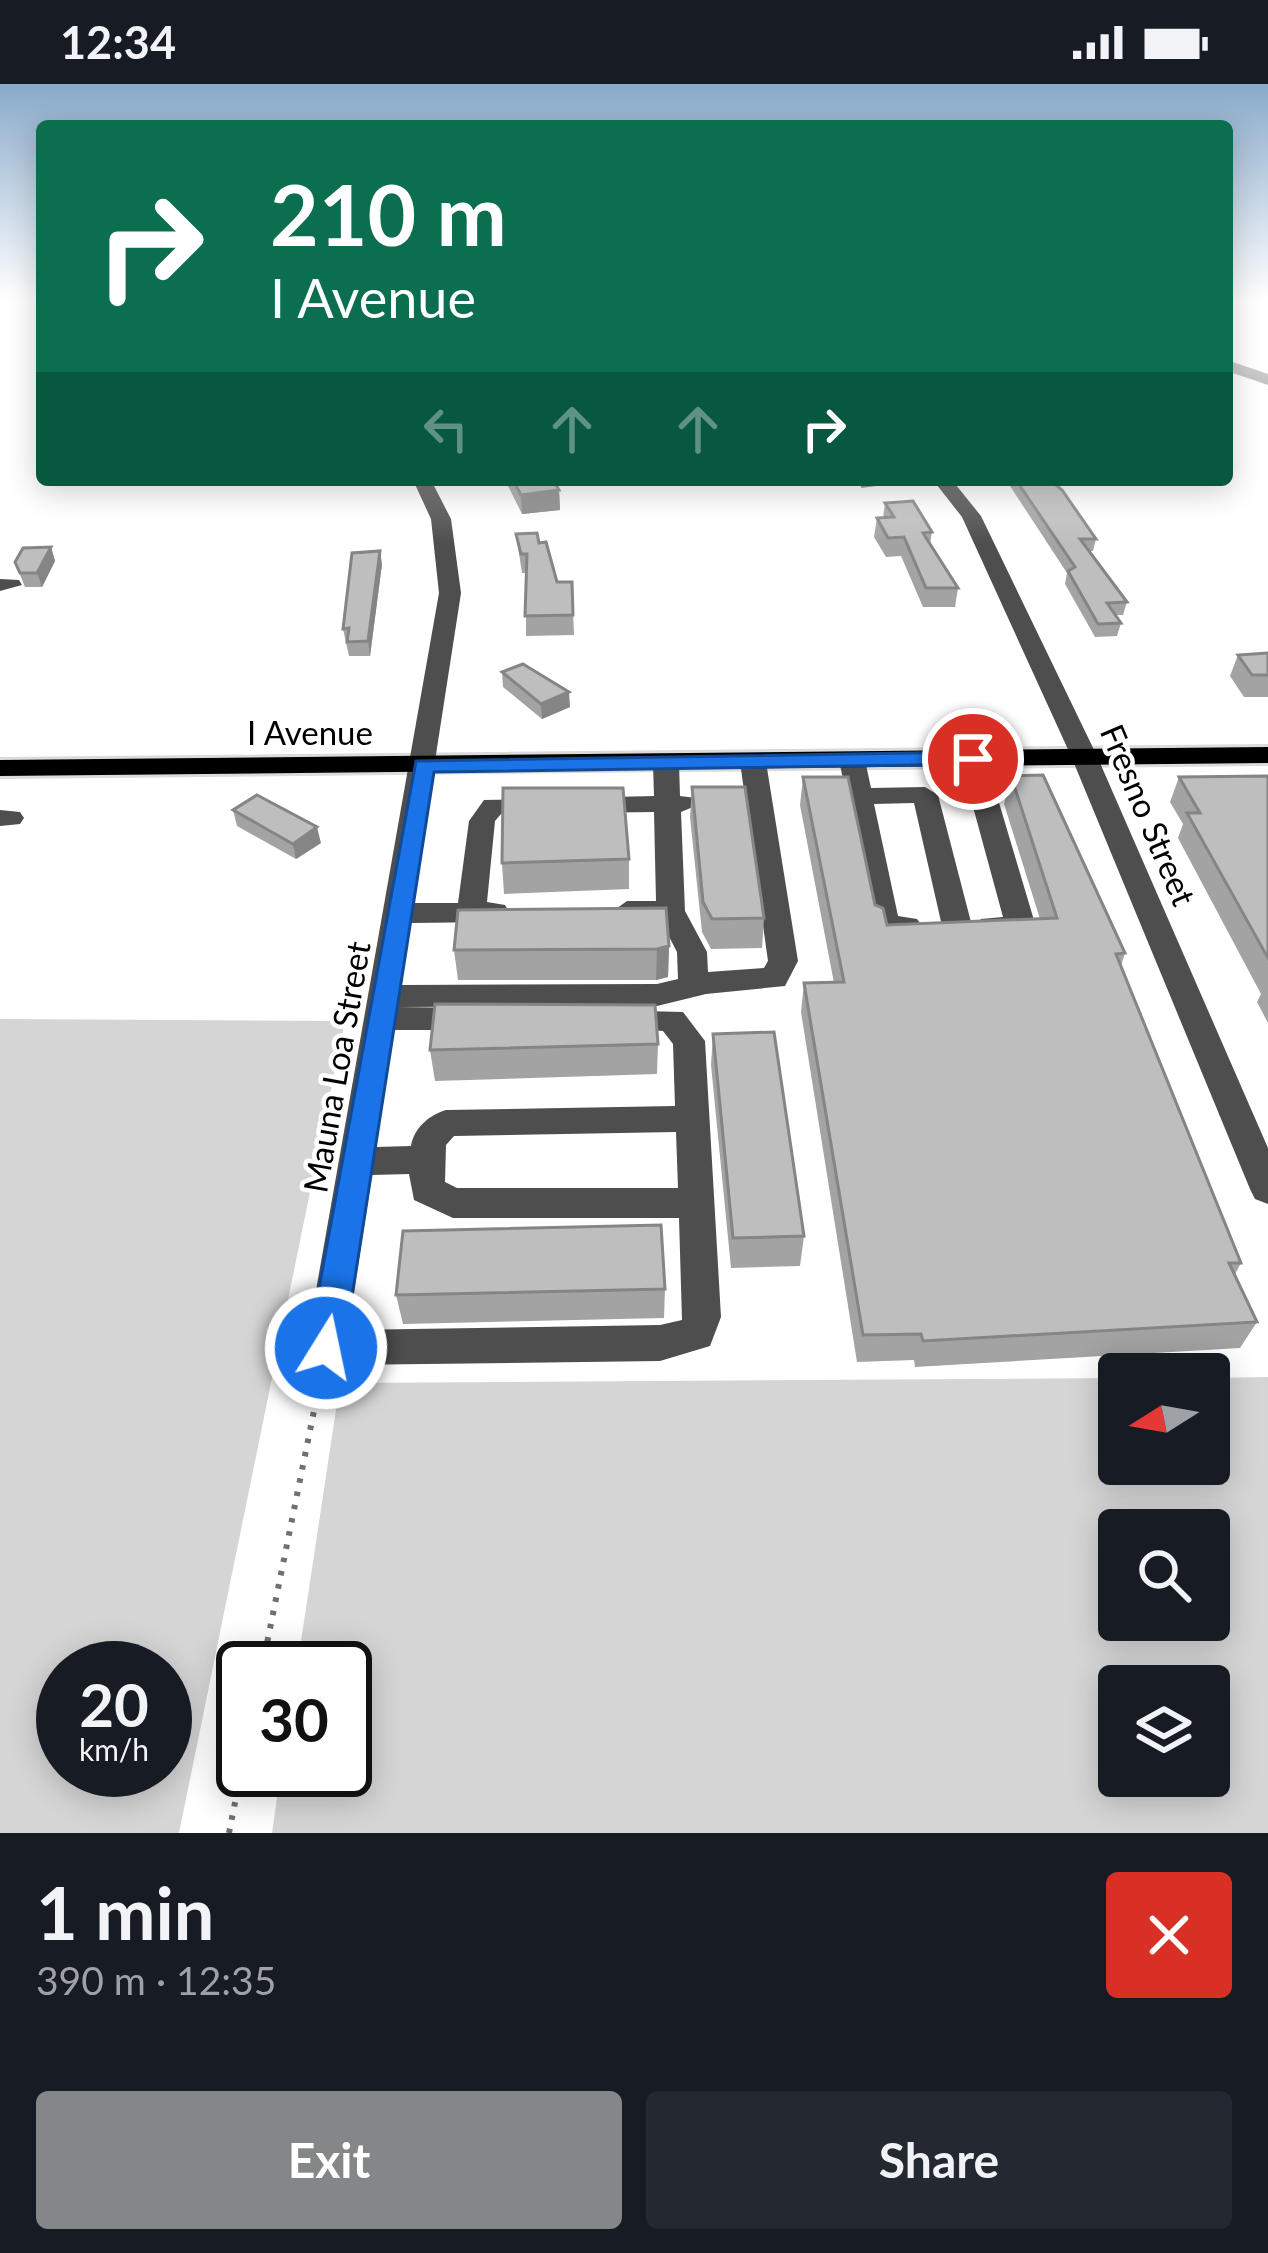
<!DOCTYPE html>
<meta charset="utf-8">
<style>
:root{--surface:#171b24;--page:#242831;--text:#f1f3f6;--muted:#9ea1a6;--accent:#858687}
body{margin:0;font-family:Lato,sans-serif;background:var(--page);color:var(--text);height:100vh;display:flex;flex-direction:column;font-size:45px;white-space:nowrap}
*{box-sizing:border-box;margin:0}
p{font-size:39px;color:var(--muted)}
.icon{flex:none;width:66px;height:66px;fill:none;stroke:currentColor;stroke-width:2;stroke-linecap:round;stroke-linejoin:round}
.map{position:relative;height:1749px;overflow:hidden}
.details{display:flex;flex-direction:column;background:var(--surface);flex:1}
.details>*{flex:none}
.top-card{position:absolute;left:36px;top:36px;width:1197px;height:366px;border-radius:12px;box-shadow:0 6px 30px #0003;background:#0b6e4f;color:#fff;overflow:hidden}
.needle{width:78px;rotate:259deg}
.fabs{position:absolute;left:1098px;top:1269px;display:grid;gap:24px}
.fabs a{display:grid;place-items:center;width:132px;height:132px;border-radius:12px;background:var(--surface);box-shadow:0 6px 30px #0003;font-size:60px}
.speed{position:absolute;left:36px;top:1557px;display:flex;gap:24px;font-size:60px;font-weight:700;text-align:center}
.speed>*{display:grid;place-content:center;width:156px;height:156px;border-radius:50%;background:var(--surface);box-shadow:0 6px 30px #0003;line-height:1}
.speed small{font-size:30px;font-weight:400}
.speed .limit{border:6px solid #111;border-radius:18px;background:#fff;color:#111}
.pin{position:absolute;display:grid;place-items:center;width:102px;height:102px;color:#fff;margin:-51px;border:6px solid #fff;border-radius:50%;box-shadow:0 3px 12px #0007}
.me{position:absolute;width:132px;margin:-66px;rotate:10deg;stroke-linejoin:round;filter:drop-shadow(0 0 9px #0008)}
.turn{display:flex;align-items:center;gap:42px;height:252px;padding:0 36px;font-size:54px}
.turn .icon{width:156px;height:156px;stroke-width:2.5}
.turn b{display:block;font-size:84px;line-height:102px}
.lanes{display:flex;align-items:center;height:114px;padding:0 36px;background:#0003;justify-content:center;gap:60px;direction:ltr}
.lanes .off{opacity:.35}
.round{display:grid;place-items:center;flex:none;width:126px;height:126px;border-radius:12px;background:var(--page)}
.overview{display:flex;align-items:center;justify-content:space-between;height:204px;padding:0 36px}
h1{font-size:72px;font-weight:700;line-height:90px}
.cta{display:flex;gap:24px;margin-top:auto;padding:24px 36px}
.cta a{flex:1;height:138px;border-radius:12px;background:var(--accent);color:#fff;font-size:48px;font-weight:700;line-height:138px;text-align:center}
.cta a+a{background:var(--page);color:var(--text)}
.status{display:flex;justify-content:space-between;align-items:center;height:84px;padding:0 60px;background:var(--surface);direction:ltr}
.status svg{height:33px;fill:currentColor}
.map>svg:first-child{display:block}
</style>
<div class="status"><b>12:34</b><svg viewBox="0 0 49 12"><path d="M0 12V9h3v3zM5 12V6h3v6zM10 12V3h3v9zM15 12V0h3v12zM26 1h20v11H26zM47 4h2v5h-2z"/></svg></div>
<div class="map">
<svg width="1268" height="1749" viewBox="0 0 1268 1749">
<rect width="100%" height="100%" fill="#fff"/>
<!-- green -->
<path fill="#d5d5d5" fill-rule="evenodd" d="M0,935l345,2 -166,812h-179zM63,1584h102v102h-102z
M1268,1293v456h-996l9,-63h64v-102h-48l43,-285 779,-5v86h90v-86zM1119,1446h90v90h-90zM1119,1602h90v90h-90z"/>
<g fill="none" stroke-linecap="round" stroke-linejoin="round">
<!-- major casing -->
<g stroke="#dbdbdb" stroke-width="6">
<path id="major" d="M1268,663v16l-1268,13v-16z"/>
</g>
<!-- path -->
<path stroke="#707070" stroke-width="6" stroke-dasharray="4.5 9" stroke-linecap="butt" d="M262,1584l56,-277
M229,1749l14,-71"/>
<!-- minor -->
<path fill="#4e4e4e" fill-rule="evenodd" d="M1227,276l41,14v11l-41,-14z
M413,396h18l20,39 10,74 -48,310h45l11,-82 15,-21 170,-4 -1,-33 13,-8 13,8 1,33 16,2 4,6 -19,8 4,99 22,41 1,20 56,-4 4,-7 -28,-199 13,-8 13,8 32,199 -13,25 -79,8 -49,12 -260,1 74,1 11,3 5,8 -5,8 -11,3h-77l-18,117 35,-1c3,-18 18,-31 35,-36l229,-4 -2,-62 -10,-13 -59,-5 -5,-8 5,-8 79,2 22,29 16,276 -11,29 -50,15 -318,4 -5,12 -14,5 -14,-5 -6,-13 136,-771 -8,-74zM654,728l2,89h-29l-14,10 14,10h34l16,31 1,27 -21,5 -256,1 9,-62 85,-1 14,-10 -4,-7 -18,-3 8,-81 6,-7zM676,1048l2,56h-221l-12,-6 1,-37 8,-9zM409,1090l5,26 39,18h226l3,102 -22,5 -312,5 24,-155z
M933,396h19l29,36 116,240 171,392v56l-13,-5 -5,-10 -179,-433 -109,-239z
M0,495l19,1 3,5 -22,6z
M973,667l13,8 50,168 -5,7 -40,2 -15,-10 5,-7 22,-2 -43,-158z
M852,668l13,8 6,28 54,-1 13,8 34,131 -5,7h-20l-5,-7 -28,-123 -40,1 24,112 19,3 5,7 -15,10 -32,-4 -36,-172z
M0,726l20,2 4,6 -4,6 -20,2z"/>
<!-- major -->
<use href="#major" fill="#000" fill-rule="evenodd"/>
</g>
<!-- wall -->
<path fill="#a3a3a3" d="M506,396h47l6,10 1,20 -38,4 -15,-30z
M1011,396h39l46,59 -3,12h-4l38,51 -4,13h-7l5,8 -4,13 -22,1 -30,-53 2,-11 -57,-87z
M885,419l47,29 -2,12 28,44 -3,19h-32l-22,-51 -15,1 -12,-20 3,-19h6z
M516,450l23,9 18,39h15l2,53 -48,1v-63h-4z
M51,463l4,14 -13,26h-17l-10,-25z
M382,480l-12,92h-21l-6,-27z
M1268,569v44h-24l-14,-21 8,-21z
M502,588l68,35 -28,12 -39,-32z
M1011,692l114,177 -4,13 120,297 -6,11 22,48 -17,26 -325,19 -1,-7 -57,2 -56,-350 3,-29h30l-34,-178 3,-28 84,148 153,-6 -36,-115z
M1268,692v247l-11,-21 4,-8 -83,-156 5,-14 -13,-22 9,-25z
M692,703l72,131 -2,30 -51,1 -9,-17 -12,-115z
M233,726l88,33 -25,16 -59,-33z
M629,775v30l-125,5 -2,-31z
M669,862l-1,31 -12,3h-198l-4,-30z
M713,950l91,202 -4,30 -69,2 -20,-203z
M658,960l-1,30 -222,7 -5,-31z
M665,1205l-1,29 -261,6 -7,-29z"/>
<!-- shaded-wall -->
<path fill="#858585" d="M862,396h22v5l-23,3z
M559,406l1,20 -38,4 -1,-19z
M51,463l4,14 -13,26 -5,-14z
M380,467l2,13 -12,92 -2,-15z
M569,608l1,15 -28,12 -1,-15z
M317,743l4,16 -25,16 -3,-15z
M669,862l-1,31 -12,3 1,-31z"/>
<!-- building -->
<path fill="#bebebe" stroke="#858585" stroke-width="3" d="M513,396h40l6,10 -38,5z
M1016,396h34l12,10 34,49h-16l47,63 -20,1 14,20 -23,1 -30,-53 7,-4z
M913,417l19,31 -9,1 35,55h-32l-22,-51 -16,1 -11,-20 17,-1 -9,-14z
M537,449l2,10 7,-1 11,40h15l1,33 -48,1 2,-62h-6l-5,-20z
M51,463l-14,26h-17l-5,-11 8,-14z
M380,467l-12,90 -21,1 2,-14 -6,1 9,-76z
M1268,569v22h-16l-14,-20z
M523,580l46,28 -28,12 -39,-32z
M1043,691l82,178 -9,1 125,309h-12l28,59 -334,19 -2,-7 -58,1 -59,-352 40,-1 -41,-205h45l27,128 8,3 4,17 170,-7 -46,-142z
M1268,692v182l-81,-145h13l-21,-36z
M692,703h53l19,131 -52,1 -9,-17z
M503,704h120l6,71 -127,4z
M257,711l60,32 -24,17 -60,-34z
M666,824l3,38 -12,3 -203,1 4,-40z
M435,920l220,1 3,39 -228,6z
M774,948l30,204 -71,2 -20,-204z
M661,1141l4,64 -269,6 7,-64z"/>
<!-- sky -->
<linearGradient id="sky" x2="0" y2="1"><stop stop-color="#89aaca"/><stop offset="0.47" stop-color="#fff"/><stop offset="1" stop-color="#fff" stop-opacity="0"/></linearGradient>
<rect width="1268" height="460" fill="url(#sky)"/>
<!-- route -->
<path fill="#1a73e8" stroke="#114b97" stroke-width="3" d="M973,668l11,7 -3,5 -547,8 -90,576 -6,12 -12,4 -13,-4 -5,-12 108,-587z"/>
<g text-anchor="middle" stroke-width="9" stroke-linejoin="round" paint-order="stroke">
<!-- street labels -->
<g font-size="33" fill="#000" stroke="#fff">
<text x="310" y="661">I Avenue</text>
<text transform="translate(1148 731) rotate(67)" y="12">Fresno Street</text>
<text transform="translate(337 983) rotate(-80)" y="12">Mauna Loa Street</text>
</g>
</g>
</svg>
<div class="fabs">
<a><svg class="needle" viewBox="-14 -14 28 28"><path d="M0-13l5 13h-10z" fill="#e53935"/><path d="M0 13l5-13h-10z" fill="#9ea1a6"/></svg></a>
<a><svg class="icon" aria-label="search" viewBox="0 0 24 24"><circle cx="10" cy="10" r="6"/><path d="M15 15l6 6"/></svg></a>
<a><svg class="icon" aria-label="layers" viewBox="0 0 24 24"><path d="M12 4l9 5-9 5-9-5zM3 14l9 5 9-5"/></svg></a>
</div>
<div class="speed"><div>20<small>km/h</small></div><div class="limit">30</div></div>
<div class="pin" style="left:973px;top:675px;background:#d93025"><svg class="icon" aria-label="arrive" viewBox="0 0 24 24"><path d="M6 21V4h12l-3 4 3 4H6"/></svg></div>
<svg class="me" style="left:326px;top:1264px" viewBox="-20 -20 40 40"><circle r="17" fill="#1a73e8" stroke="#fff" stroke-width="3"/><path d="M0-11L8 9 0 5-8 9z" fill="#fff"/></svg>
<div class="top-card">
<div class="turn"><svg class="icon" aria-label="right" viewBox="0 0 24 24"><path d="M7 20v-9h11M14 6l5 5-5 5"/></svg><div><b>210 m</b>I Avenue</div></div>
<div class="lanes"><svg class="icon off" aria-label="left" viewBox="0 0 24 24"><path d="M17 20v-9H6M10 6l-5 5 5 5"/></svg><svg class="icon off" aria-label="ahead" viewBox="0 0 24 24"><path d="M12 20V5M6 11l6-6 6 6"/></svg><svg class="icon off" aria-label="ahead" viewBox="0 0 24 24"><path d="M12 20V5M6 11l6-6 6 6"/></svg><svg class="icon" aria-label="right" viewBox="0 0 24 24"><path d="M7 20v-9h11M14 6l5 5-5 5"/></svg></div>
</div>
</div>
<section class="details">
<div class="overview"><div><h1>1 min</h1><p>390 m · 12:35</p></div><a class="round" style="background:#d93025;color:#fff"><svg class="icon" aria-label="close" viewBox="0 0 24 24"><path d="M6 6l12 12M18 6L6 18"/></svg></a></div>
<div class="cta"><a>Exit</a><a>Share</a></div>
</section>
